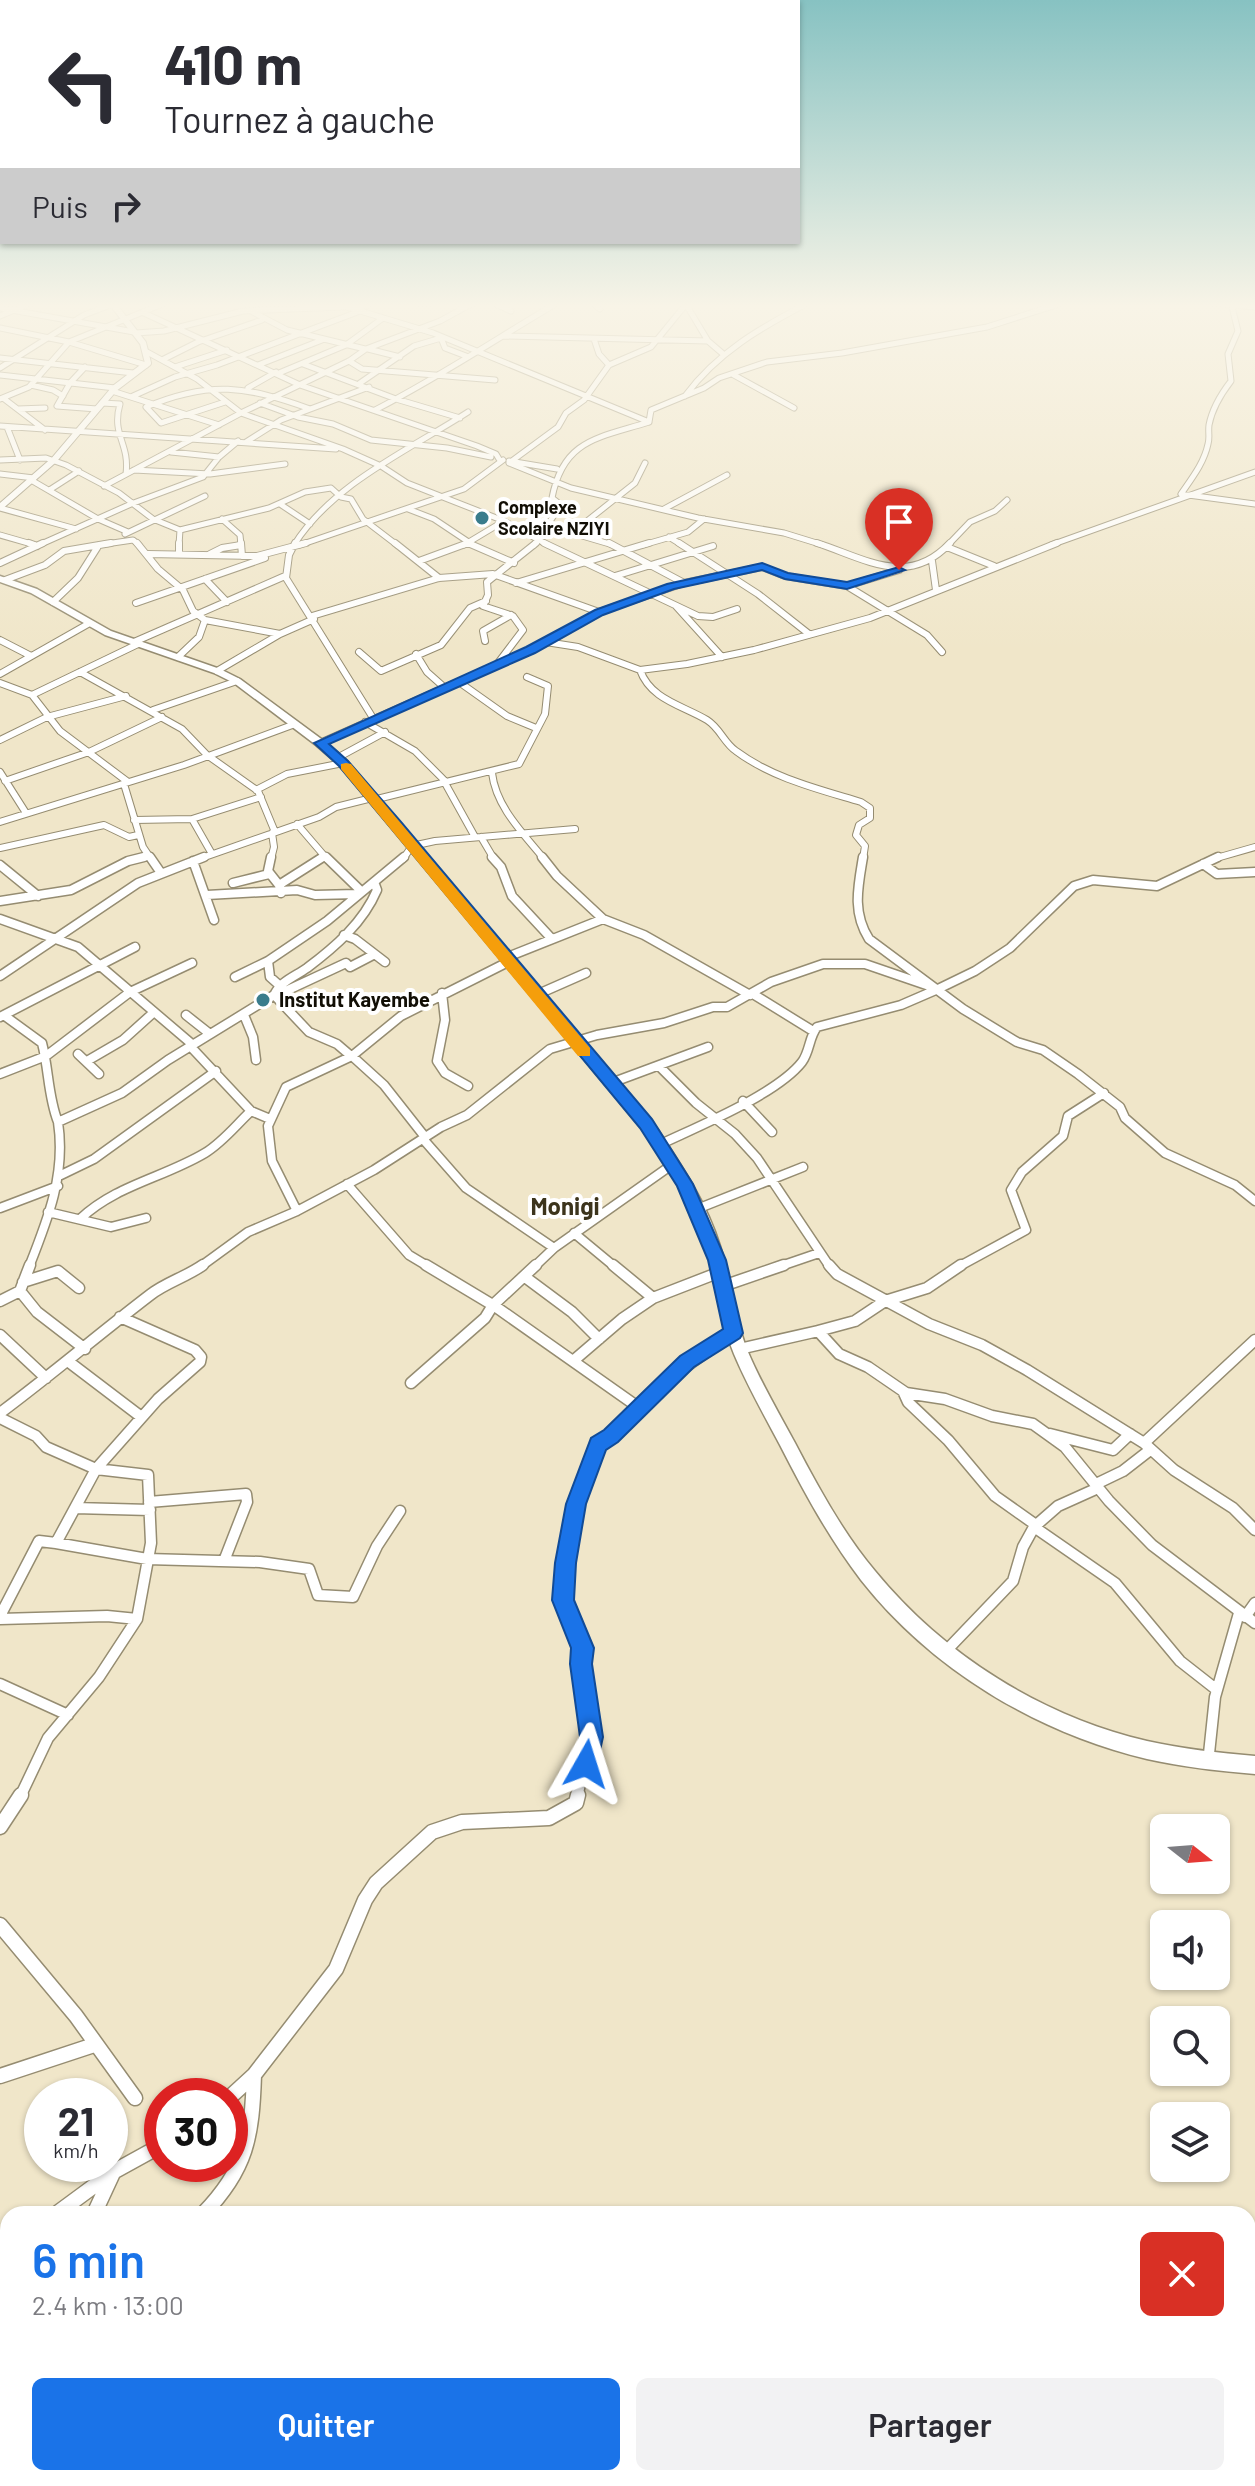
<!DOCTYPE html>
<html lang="fr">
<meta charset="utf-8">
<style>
:root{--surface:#fff;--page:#f2f2f3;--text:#2b2b33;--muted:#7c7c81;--accent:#1a73e8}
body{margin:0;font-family:Barlow,sans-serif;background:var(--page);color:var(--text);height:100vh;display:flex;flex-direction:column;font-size:30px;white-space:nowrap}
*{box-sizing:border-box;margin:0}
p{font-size:26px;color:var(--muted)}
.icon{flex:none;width:44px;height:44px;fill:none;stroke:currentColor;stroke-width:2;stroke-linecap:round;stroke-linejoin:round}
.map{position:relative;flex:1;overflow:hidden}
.panel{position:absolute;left:0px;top:2206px;width:1256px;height:280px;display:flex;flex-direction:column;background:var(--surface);border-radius:24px 24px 0 0;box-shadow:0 2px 6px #0004}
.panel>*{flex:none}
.banner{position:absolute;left:0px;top:0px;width:800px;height:244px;box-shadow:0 2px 6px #0004;background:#fff;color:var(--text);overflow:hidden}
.needle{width:52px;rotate:107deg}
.controls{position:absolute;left:1150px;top:1814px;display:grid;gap:16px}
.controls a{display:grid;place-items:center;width:80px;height:80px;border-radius:12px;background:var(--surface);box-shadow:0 2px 6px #0004;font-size:40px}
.speed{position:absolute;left:24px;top:2078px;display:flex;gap:16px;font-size:40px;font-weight:700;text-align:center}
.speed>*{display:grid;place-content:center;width:104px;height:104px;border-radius:50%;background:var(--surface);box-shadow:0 2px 6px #0004;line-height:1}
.speed small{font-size:20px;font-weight:400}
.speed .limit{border:12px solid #d22;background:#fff;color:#111}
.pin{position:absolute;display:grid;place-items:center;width:68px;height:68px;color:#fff;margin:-82px -34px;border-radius:50% 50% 50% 0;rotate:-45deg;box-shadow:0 0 8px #0007}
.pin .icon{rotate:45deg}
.me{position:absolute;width:88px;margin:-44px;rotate:6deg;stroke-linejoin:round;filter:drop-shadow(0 0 6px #0008)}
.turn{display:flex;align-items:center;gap:28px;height:168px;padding:0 32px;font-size:36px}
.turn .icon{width:104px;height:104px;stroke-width:2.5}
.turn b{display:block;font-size:56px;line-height:68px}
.then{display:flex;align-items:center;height:76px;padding:0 32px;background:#0003;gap:16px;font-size:30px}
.round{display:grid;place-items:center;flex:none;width:84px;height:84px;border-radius:12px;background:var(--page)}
.summary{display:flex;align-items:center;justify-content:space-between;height:136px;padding:0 32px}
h1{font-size:48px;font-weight:600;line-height:60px;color:var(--accent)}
.cta{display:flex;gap:16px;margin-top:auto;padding:16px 32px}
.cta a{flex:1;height:92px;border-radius:12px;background:var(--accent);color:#fff;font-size:32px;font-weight:600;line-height:92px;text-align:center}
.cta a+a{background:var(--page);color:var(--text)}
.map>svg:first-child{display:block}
</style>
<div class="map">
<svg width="1255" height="2486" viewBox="0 0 1255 2486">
<rect width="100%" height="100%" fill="#f0e6c9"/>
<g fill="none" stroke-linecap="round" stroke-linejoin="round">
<!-- minor-far4 casing -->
<g stroke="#958c71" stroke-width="7">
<path id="minor-far4" d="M419,303h12
M493,303l18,8
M592,303l8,6
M687,303l-36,44 -42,18 -25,35 -18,13 -8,14 -49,36 62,25 127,30 86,15 39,12
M1211,303l44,4
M1231,303l7,28 -10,23 3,27c-10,13 -19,28 -22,44 -1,7 1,13 -1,19 -4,19 -16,34 -27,50l74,10
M687,306l21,35
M347,307l86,26 216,89
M0,308l134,24
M251,311l36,19 78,19
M144,313l156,72 177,61 19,8 3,5
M0,316l31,-13
M0,328l69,14 77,23
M136,333l28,-2 79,-20 124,-5 4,-3
M503,336l205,5 14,12
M594,339l5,15 10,11
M368,349l32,8
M147,352l50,27 44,34 102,36 38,17 26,17 97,38 44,24
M0,358l133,15
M162,360l36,-18 64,-22
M349,361l13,8 133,11
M303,364l93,35 64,19
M258,365l64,-25
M85,367l-15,16 -13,23 40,3
M175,367l52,-17
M0,368l84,-53 29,-11
M279,373l67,-28 37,-27
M732,374l62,34
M0,375l115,13
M360,383l54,-37 27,-8 4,10 21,8
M31,385l22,5 10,6
M248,388l28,-16
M112,391l107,34
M133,396l42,-19 42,-12 143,-54
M685,396c33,-44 75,-68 123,-93
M3,398l42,32
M0,399l29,-12 40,-45 96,-39
M225,402l-64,21 -15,-16c64,-27 100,-21 164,2
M102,403l18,1c-9,31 10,39 6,70
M260,403l38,14 35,7 38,16 76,8 44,9
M18,409l27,-1
M375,410c63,-32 121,-71 182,-107
M649,422l2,-12 53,-22 15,-10 48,-16 75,-9 145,-26 75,-24
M0,426l336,23
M7,427l13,33
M246,442l35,-22 88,-33
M171,452l48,5
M0,460l46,-2 20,7 53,28 34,26 27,11 89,-22 36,-16 26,-4 10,9 10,2 12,20 34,26
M509,461l48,8
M134,470l76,4 75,-10
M0,474l34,4
M31,480l67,39 30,13
M104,486l137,-73 108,-52 17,-12 74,-28 33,-18
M51,489l28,-18
M280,504l30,20
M0,508l76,21
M408,509l26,10 39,26
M664,509l63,-34
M222,519l18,16 1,10
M550,530l22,3 63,-50 10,-20
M572,533l41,12
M125,534l80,-38
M0,535l35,10
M669,537l13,8
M39,545l92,-41 72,-27 16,-20 19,-16
M99,545l34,-5 6,5
M179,545l1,-15
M238,545h3
M294,545c38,-61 115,-95 174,-133
M300,545l164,-56 39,-29
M464,545l40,-24
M534,545l27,-40 -9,-7c11,-59 47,-60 97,-76
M643,545l45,-13 16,-13
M948,545l22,-23 25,-11 12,-11
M1051,545l204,-73"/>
</g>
<!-- minor-far3 casing -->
<g stroke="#958c71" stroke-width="8">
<path id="minor-far3" d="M29,543l8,3
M137,543l21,26 25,21 10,21 12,9 75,14
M241,543l1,13
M295,543l-6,12 -3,23 87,140
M395,543l44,35
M468,543l46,20
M544,543l154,73 15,1 24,-8
M609,543l75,40
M679,543l79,51 51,40
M817,543c49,16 91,45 133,0
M947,547l47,19
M148,554l109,2 49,-13
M179,554v-11
M210,554l12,-6 19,-3
M419,561l49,-18
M932,561l4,29
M0,563l43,-20
M615,576l98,-30
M205,579l22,23
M5,580l40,-15 19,-14 47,-8
M516,583l133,-40
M847,586l52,-16
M53,602l25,-24 19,-30
M136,603l129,-45
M676,606l46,51
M312,616l127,-38 54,-4 106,38
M0,640l31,16
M485,641l-2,-10 28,-16
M134,642l151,-66
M546,642l32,5 62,23 47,-6 67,-14 116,-32 187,-75
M359,652l22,19 60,-26 29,-37 16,-7
M416,654l11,18 18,16
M178,657l21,-20 6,-17
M498,663l25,-33 -10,-14 -30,-10 5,-11 -1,-13 49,-39
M640,670c11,30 42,35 67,50 13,8 17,23 29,31 36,27 82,38 125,51l9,6v10l-11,7 -3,10 9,11 -2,13
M217,671l63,-37 34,-15
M80,672l102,57 25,26 51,36 17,41
M0,674l88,-50
M459,682l48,34 29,12
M0,683l32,12 28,36 68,51
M32,695l106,-51
M153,710l84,-29
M365,722l50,29 32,32
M0,740l47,-23 79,-21
M320,743l210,-93 69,-38 85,-29 78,-16 23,9 62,10 80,49 15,17
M337,758l48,-26
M0,772l26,41
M492,773c4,34 31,60 52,86
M5,781l84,-29 73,-35
M445,783l30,54
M124,784l19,63 8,12
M256,790l31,-16 56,-11
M373,800l146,-36 26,-50 3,-28 -21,-9
M192,819l69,-22
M134,820l58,-1 20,35
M0,822l184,-57 111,-41
M297,824l30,35
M481,837l13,22
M0,848l104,-23 25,12 9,-2
M136,859l13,-3
M199,859l120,-42 17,-10 36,-9
M271,859l3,-12 -2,-14
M320,859l5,-3
M403,859l9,-13 23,-5 140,-12
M1213,859l42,-12"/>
</g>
<!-- minor-far2 casing -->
<g stroke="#958c71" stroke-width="11">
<path id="minor-far2" d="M150,857l11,16
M271,857l-3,14 11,14
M326,857l35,34
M492,857l9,10 11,29 39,42
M542,857l15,19 46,43 41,16 106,60
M863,857c-5,30 -11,55 6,82l94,70 54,33 26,8 35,24 42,33 5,11 40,35 70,32 20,16
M193,861l21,59
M1203,864l14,10 38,-2
M0,865l38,31
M233,883l36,-9
M281,893l-2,-8 44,-28
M207,895l90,-5 18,5 42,-1
M0,901l71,-11 57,-29 16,-4
M0,919l78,28 115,98
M344,935l11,4 30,23
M505,958l98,-39
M268,961l2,16 9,8
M0,976l138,-93 66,-26
M235,977l33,-16 59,-40 77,-64
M442,993l3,27 -8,41 8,12 23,13
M753,994l60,37
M536,995l50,-22
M275,996l71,-33 4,4 23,-12
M186,1015l24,19
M244,1015l9,22 3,23
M5,1016l37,27c7,27 6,54 16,79
M0,1017l135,-70
M191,1047l60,64 19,8
M78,1054l21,20
M351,1056l-14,-12 -28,-12 -35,-37c7,-14 20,-18 33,-27 28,-21 56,-45 70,-78l-3,-8
M352,1056l32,29 41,52
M87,1061l36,-21 30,-27
M660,1067l36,36 39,31 22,24 73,109
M0,1074l46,-18 84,-64 62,-29
M611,1083l97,-36
M743,1101l29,31
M423,1139l43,49 88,60
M661,1144c38,-18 116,-50 141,-82 8,-11 7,-25 15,-35l84,-22 37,-16
M61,1175l33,-16 122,-88
M347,1184l62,71 20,12
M0,1208l58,-22
M697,1209l106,-42
M297,1211l-25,-50 -4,-35 18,-39 66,-31 49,-40 107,-54
M48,1212l63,15 35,-9
M80,1219c36,-34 83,-41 125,-66 18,-11 31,-28 46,-42
M574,1233l41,34
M29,1267c19,-48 37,-93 29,-145l64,-29 46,-33 106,-65
M200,1267l48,-35 49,-21 77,-41 67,-43 26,-12 83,-66 47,-14 67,-12 49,-16h14l44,-25 52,-18h42l73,25 37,-18 35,-23 64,-62 19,-6 64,6 61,-29
M534,1267l20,-19 119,-84
M778,1267l41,-14
M958,1267l68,-37 -15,-40 11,-18 41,-36 5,-20 36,-23"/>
</g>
<!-- minor-far1 casing -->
<g stroke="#958c71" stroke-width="13">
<path id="minor-far1" d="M426,1265l70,42 142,100
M613,1265l40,33
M829,1265l8,9 92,50 53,21 45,25 117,73 30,27 59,38 22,22
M525,1277l47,35 27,27
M23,1282l35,-11 21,17
M723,1286l61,-21
M20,1291l17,21 48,37
M0,1301l20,-10 10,-26
M818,1331l37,-10 30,-20 42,-13 34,-23
M0,1335l46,43
M739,1349l79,-18 21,23 29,13 38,26 39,6 47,17 41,8 32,23 44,54 43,44 103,78
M573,1361l49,-42 31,-21 67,-26
M69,1362l71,54
M411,1383l74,-65 8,-13 43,-40
M903,1391l5,11 40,38 47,56 41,29
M0,1413c51,-38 99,-79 150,-118 15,-12 36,-18 53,-30
M0,1418l36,18 10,11 50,22 -40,74 -17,-2 -39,75
M1050,1434l63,16 17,-16
M1144,1443l111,-103
M1096,1484l27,-13 27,-21
M149,1502l97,-8 1,8 -23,59
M75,1508l75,2
M1034,1527l81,56 65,78 37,29
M56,1543l91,16 113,3 49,7 9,26 35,2 24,-51 23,-35
M1245,1617l10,-14
M0,1619l107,-3 30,3
M945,1652l68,-71 10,-34 11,-20 24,-21 40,-18
M0,1684l68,31
M1208,1763l7,-66 24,-84
M20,1797l28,-59 51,-61 38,-58 14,-76 -3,-68 -52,-6 62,-70 42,-37 1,-5 -6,-7 -75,-33
M577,1797l14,-60 -1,-21 -9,-52 1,-16 -19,-48 8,-77 21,-69 78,-76 63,-45"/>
</g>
<!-- minor casing -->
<g stroke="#958c71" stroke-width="17">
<path id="minor" d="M0,1827l21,-32
M0,1925l76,91 59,82
M0,2076l94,-31
M230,2097l24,-22 82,-106 29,-69 11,-17 56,-51 30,-10 87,-4 27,-15 2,-8
M56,2214l57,-42 49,-27
M94,2214l19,-41
M203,2214c44,-45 49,-78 51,-139
M0,2254l8,-6
M0,2421l8,-17
M102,2486l12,-8"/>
</g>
<!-- major casing -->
<g stroke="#958c71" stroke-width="8">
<path id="major" d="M0,507l54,-47 61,-72 33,-25 -5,-20 -31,-40"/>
</g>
<!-- highway casing -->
<g stroke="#958c71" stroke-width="3">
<path id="highway" d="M0,576l37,13 74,42 109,38 20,10 84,62 23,20 311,369c24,36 49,74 62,116 11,35 14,72 28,106 13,31 31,61 47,91 23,44 48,90 80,128 69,84 166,145 272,170 36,8 72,12 108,15v18c-36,-3 -72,-7 -108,-15 -110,-26 -216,-90 -286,-179 -32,-42 -57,-88 -81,-135 -16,-30 -33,-60 -46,-91 -14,-34 -17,-71 -27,-106 -12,-40 -36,-76 -59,-112l-309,-371 -23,-20 -82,-62 -20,-10 -109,-38 -74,-42 -31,-11z"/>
</g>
<!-- minor-far4 -->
<use href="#minor-far4" stroke="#fff" stroke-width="5"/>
<!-- minor-far3 -->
<use href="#minor-far3" stroke="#fff" stroke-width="6"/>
<!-- minor-far2 -->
<use href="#minor-far2" stroke="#fff" stroke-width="8"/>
<!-- minor-far1 -->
<use href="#minor-far1" stroke="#fff" stroke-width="10"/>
<!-- minor -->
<use href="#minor" stroke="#fff" stroke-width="14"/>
<!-- major -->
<use href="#major" stroke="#fff" stroke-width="6"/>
<!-- highway -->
<use href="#highway" fill="#fff" fill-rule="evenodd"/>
</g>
<!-- sky -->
<linearGradient id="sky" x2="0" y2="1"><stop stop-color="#87c2c2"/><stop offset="0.47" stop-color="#f8f4e7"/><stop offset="1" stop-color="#f8f4e7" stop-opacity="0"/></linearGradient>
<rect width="1255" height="651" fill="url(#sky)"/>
<!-- route -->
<path fill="#1a73e8" stroke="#114b97" stroke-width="2" d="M762,563l26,10 59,9 52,-15 6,3 -58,19 -62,-10 -23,-9 -88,19 -71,26 -68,38 -206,91 19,17 53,61 251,297 41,65 33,76 17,73 -3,5 -46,29 -76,75 -12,8 -20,54 -10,59 -2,37 20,48 -2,16 11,73 -8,36 -9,3 -8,-3 -3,-9 5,-27 -10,-73 1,-16 -19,-48 3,-37 11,-59 25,-66 13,-8 76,-74 43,-27 -15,-69 -31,-74 -37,-58 -249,-300 -52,-62 -25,-23 212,-96 69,-37 72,-26z"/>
<!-- slow -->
<path fill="#f59e0b" d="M346,763l5,1 239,284v8h-12l-237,-287v-5z"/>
<!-- markers -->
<g fill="#397c8c" stroke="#fff" stroke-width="3">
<circle cx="482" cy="518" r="8"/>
<circle cx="263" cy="1000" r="8"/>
</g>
<g text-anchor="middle" stroke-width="8" stroke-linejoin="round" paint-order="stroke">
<!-- far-poi labels -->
<g font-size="18" font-weight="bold" fill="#110e05" stroke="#fff" text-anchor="start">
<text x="498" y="514">Complexe<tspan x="498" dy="21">Scolaire NZIYI</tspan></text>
</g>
<!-- poi labels -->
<g font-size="20" font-weight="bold" fill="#110e05" stroke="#fff" text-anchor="start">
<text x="279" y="1007">Institut Kayembe</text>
</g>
<!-- quarter labels -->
<g font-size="24" font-weight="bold" fill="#3c341c" stroke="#fff">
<text x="565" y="1215">Monigi</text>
</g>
</g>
</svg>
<div class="controls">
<a><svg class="needle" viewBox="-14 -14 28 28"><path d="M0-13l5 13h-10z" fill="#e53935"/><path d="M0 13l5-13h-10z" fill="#7c7c81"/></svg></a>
<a><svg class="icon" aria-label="sound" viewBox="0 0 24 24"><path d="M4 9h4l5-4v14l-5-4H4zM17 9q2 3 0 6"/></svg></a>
<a><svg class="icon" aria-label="search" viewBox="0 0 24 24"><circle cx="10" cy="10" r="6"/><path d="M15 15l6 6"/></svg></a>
<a><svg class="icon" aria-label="layers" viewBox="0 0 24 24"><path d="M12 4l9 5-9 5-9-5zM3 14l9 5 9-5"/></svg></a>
</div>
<div class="speed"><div>21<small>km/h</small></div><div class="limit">30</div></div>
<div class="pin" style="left:899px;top:570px;background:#d93025"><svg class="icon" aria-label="arrive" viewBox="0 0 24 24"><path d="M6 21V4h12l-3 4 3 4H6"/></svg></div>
<svg class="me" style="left:586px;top:1764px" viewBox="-20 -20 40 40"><path d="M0-17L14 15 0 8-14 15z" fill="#1a73e8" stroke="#fff" stroke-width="4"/></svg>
<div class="banner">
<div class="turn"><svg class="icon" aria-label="left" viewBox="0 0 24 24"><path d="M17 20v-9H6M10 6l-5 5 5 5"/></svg><div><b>410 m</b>Tournez à gauche</div></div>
<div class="then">Puis<svg class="icon" aria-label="right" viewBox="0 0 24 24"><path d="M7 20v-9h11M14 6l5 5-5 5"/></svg></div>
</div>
<section class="panel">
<div class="summary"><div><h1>6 min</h1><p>2.4 km · 13:00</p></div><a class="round" style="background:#d93025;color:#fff"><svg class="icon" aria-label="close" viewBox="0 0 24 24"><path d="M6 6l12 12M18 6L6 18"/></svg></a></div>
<div class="cta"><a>Quitter</a><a>Partager</a></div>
</section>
</div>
